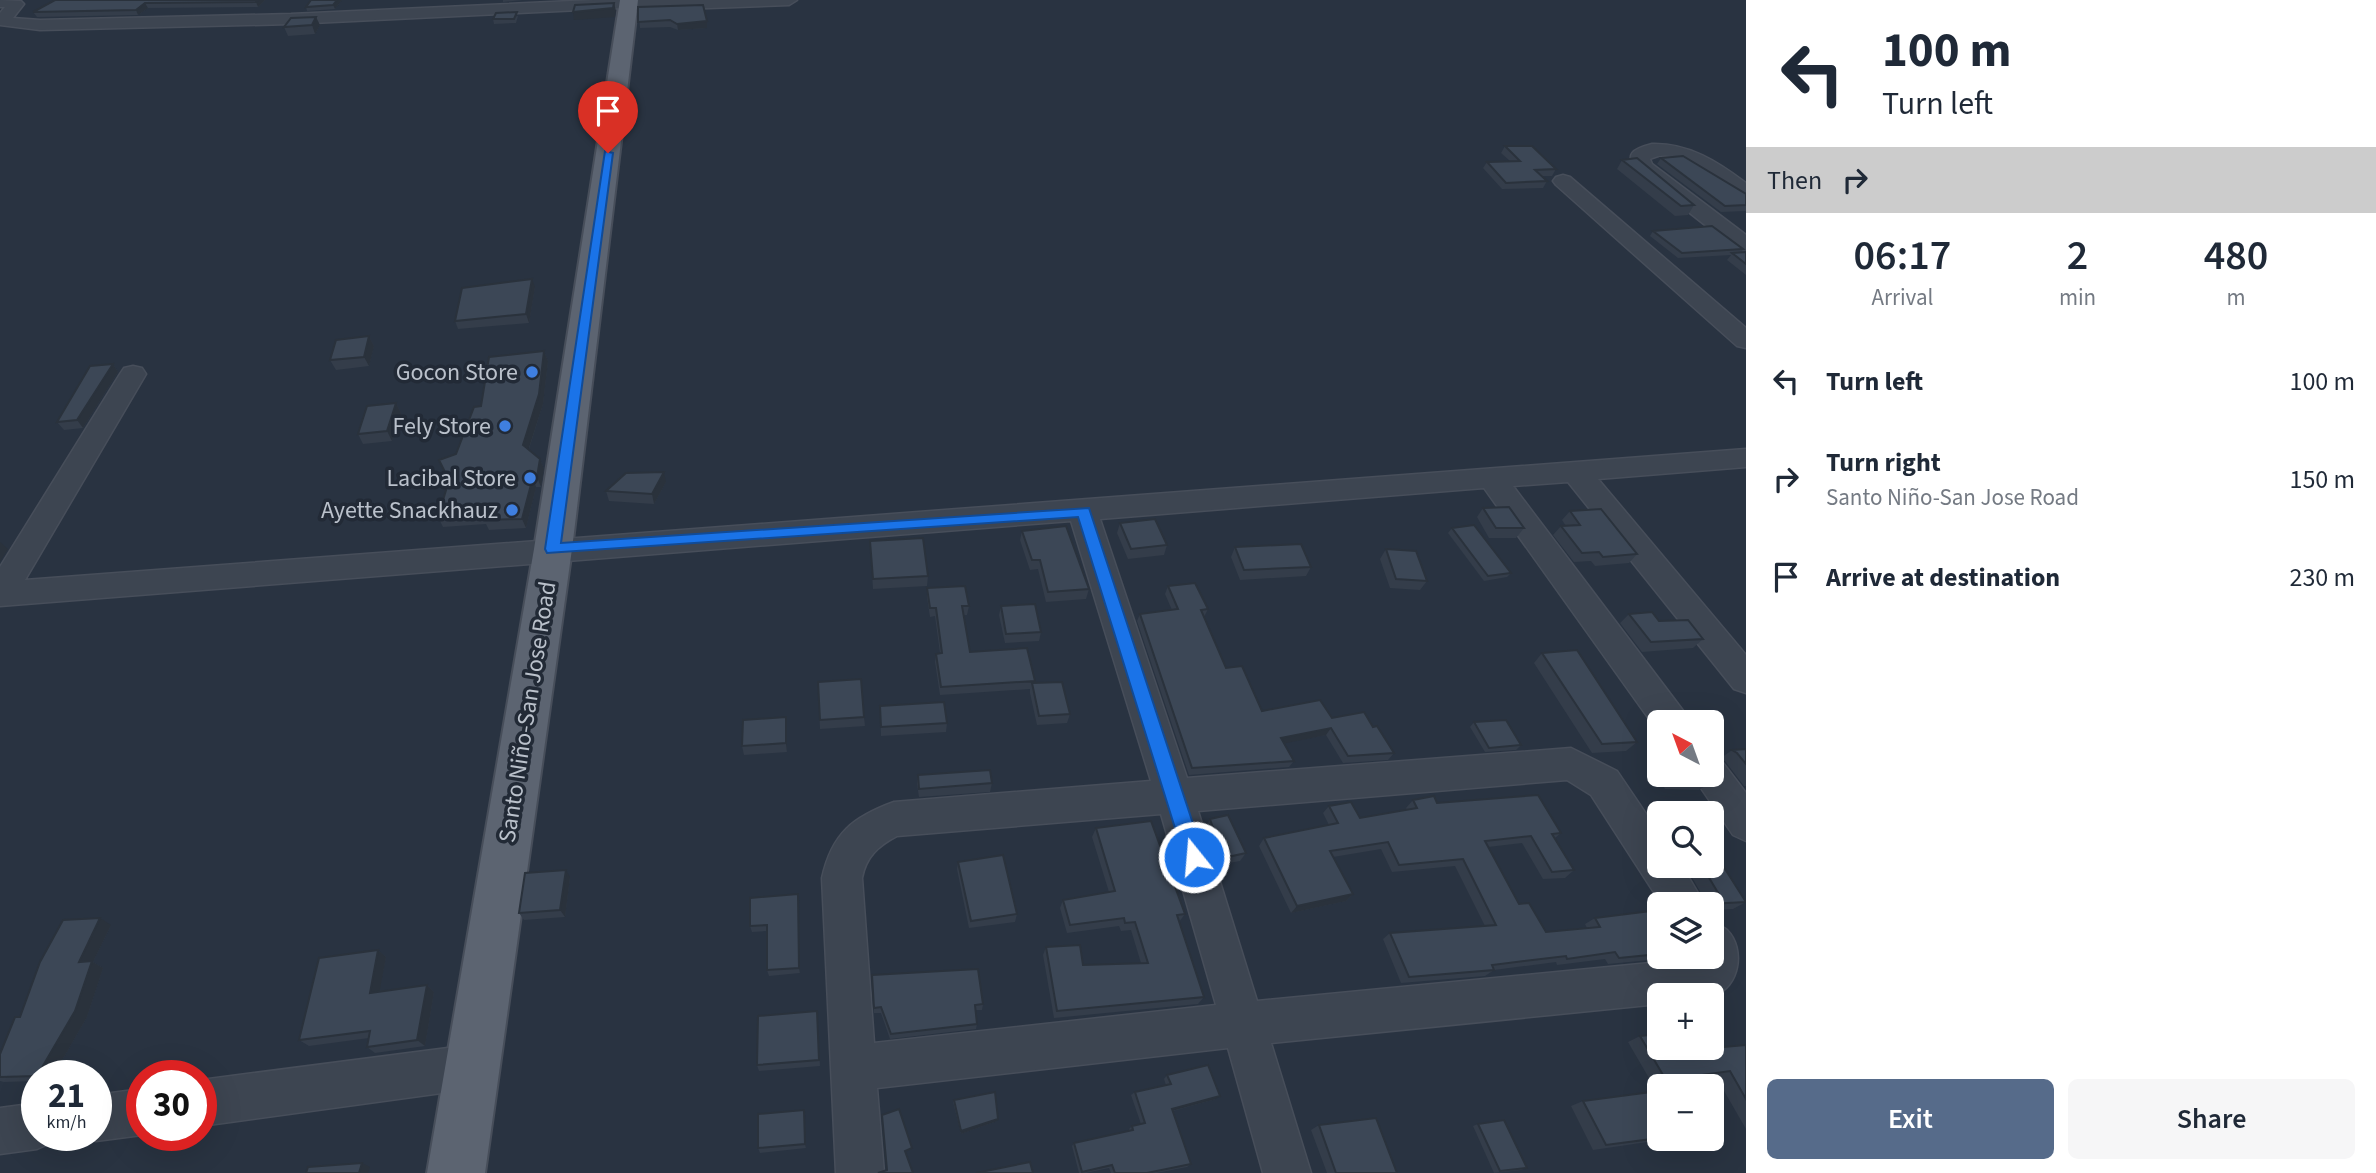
<!DOCTYPE html>
<meta charset="utf-8">
<style>
:root{--surface:#fff;--page:#f6f6f7;--text:#1f2937;--muted:#747a83;--accent:#566b8a}
body{margin:0;font-family:"Source Sans 3",sans-serif;background:var(--page);color:var(--text);height:100vh;display:flex;flex-direction:column;font-size:26px;white-space:nowrap}
*{box-sizing:border-box;margin:0}
p{font-size:23px;color:var(--muted)}
.icon{flex:none;width:38px;height:38px;fill:none;stroke:currentColor;stroke-width:2;stroke-linecap:round;stroke-linejoin:round}
.map{position:relative;flex:1;overflow:hidden}
.side{display:flex;flex-direction:column;background:var(--surface);width:630px}
.side>*{flex:none}
.banner{background:#fff;color:var(--text);overflow:hidden}
.needle{width:46px;rotate:319deg}
.fabs{position:absolute;left:1647px;top:710px;display:grid;gap:14px}
.fabs a{display:grid;place-items:center;width:77px;height:77px;border-radius:10px;background:var(--surface);box-shadow:0 7px 28px #0002;font-size:35px}
.speed{position:absolute;left:21px;top:1060px;display:flex;gap:14px;font-size:35px;font-weight:700;text-align:center}
.speed>*{display:grid;place-content:center;width:91px;height:91px;border-radius:50%;background:var(--surface);box-shadow:0 7px 28px #0002;line-height:1}
.speed small{font-size:18px;font-weight:400}
.speed .limit{border:10px solid #d22;background:#fff;color:#111}
.pin{position:absolute;display:grid;place-items:center;width:60px;height:60px;color:#fff;margin:-72px -30px;border-radius:50% 50% 50% 0;rotate:-45deg;box-shadow:0 0 7px #0007}
.pin .icon{rotate:45deg}
.me{position:absolute;width:77px;margin:-38px;rotate:343deg;stroke-linejoin:round;filter:drop-shadow(0 0 5px #0008)}
.turn{display:flex;align-items:center;gap:24px;height:147px;padding:0 21px;font-size:32px}
.turn .icon{width:91px;height:91px;stroke-width:2.5}
.turn b{display:block;font-size:49px;line-height:60px}
.then{display:flex;align-items:center;height:66px;padding:0 21px;background:#0003;gap:14px;font-size:26px}
.eta{display:flex;justify-content:space-evenly;align-items:center;height:119px;text-align:center}
.eta b{font-size:42px;font-weight:600;line-height:49px}
.cta{display:flex;gap:14px;margin-top:auto;padding:14px 21px}
.cta a{flex:1;height:80px;border-radius:10px;background:var(--accent);color:#fff;font-size:28px;font-weight:600;line-height:80px;text-align:center}
.cta a+a{background:var(--page);color:var(--text)}
ul{padding:0;list-style:none}
li{display:flex;align-items:center;gap:21px;height:98px;padding:0 21px}
li div{flex:1}
li b{display:block;font-size:26px}
li em{font-style:normal}
main{display:flex;flex:1;min-height:0}
.map>svg:first-child{display:block}
</style>
<main>
<div class="map">
<svg width="1746" height="1173" viewBox="0 0 1746 1173">
<rect width="100%" height="100%" fill="#293341"/>
<g fill="none" stroke-linecap="round" stroke-linejoin="round">
<!-- minor casing -->
<g stroke="#474e5a" stroke-width="3">
<path id="minor" d="M0,0l21,1 3,3 -11,14 27,2 251,-6 303,-14h203l-8,5 -161,6 -6,-3 -331,16 -251,6 -40,-5v-12l5,-6h-5z
M1652,144c37,-1 66,18 94,39v16c-31,-8 -60,-57 -96,-40l2,5 94,71v18l-8,-2 -100,-79c-15,-18 -5,-23 14,-28z
M1563,175l7,2 176,151v20l-9,-2 -181,-161 -3,-4 3,-4z
M133,366l9,2 4,6 -121,206 1721,-131v18l-148,12 148,176v38l-12,-4 -166,-207 -55,4 171,226 6,11h-31v10l-175,-245 -384,31 87,259 384,-30 46,23 42,62v33h23l23,39h-43l-71,-110 -24,-15 -369,31 59,190 455,-44v-34c4,2 12,4 15,7 19,19 12,58 -13,65 -15,5 -39,1 -55,1v8l-388,39 40,130h-48l-35,-125 -351,40 7,85h-48l-14,-295c10,-45 31,-61 72,-76l257,-21 -80,-260 -1071,85v-39l120,-193 4,-6zM1161,814l55,191 -342,38 -12,-165c4,-21 16,-32 35,-42z
M1712,759l11,4 23,30v48l-13,-6 -41,-60h20z
M471,1045l16,6 6,16 -6,16 -16,6 -270,37v-46z
M142,1089v46l-46,6 -13,-5h13v-41z
M37,1103v33h19l-3,6 -16,7 -37,5v-46z"/>
</g>
<!-- major casing -->
<g stroke="#474e5a" stroke-width="4">
<path id="major" d="M620,0h18l-66,549 -87,624h-58l107,-624z"/>
</g>
<!-- minor -->
<use href="#minor" fill="#3d4551" fill-rule="evenodd"/>
<!-- major -->
<use href="#major" fill="#5c6471" fill-rule="evenodd"/>
</g>
<!-- wall -->
<path fill="#343d4a" d="M55,0h210l-7,7 -110,1 -10,7 -101,2 -4,-5z
M342,0l-7,9 -28,2 -1,-4z
M503,0h20l-20,2z
M638,7l69,21 -29,2 -8,-3 -30,1z
M518,16l-2,7 -22,1 -1,-5z
M320,25l-5,9 -27,2 -4,-9z
M1505,146l51,23 -4,7h-11l6,5 -4,7 -41,1 -19,-21 4,-6 23,-1 -9,-8z
M1661,158l85,36v17l-25,1 -64,-48z
M1622,160l72,45 -6,10 -13,1 -58,-47z
M1653,231l90,18 -2,4 5,-1v23l-19,-15 4,-5 -53,3 -28,-22z
M535,287l-6,36 -71,6 -3,-8z
M369,336l5,10 -5,20 -33,4 -6,-10z
M544,351l4,10 -5,43 -14,45 11,10 4,10 -3,18h-5l-10,41 -37,2 -3,-6 -43,3 -5,-10 11,-37 32,-74z
M113,364l5,8 -35,56 -19,2 -7,-8z
M396,403l5,10 -9,28 -29,3 -5,-10z
M666,482l-12,22 -45,-3 -3,-10z
M1483,508l41,20 -8,10h-27l-12,-21z
M1570,511l67,43 -8,9 -34,3 -4,-5 -17,1 -21,-27 8,-9h5l-4,-6z
M1120,523l47,22 -3,10 -36,4 -11,-26z
M1452,528l59,45 -4,4 -23,4 -36,-48z
M1022,531l67,58 -3,10 -40,3 -8,-33 -8,1 -10,-30z
M870,541l58,35 -1,10 -54,3z
M1235,547l76,20 -5,9 -66,4 -9,-23z
M1386,549l41,32 -7,9 -30,-2 -10,-29z
M1168,586l40,23 -4,8 22,51 36,43 70,7 41,9 21,26 -6,7 -45,3 -17,-28 -42,8 10,18 -5,6 -100,8 -52,-154 3,-7 32,-4 -7,-16z
M927,588l42,18 -2,9h-4l7,37 65,29 -1,2 36,31 -3,9 -30,2 -7,-32v-4l-90,6 -5,-33 1,-8 4,-1 -5,-37 -5,1 -3,-20z
M1001,606l40,26 -2,9 -34,2 -6,-28z
M1629,614l30,7 44,18 -10,9 -51,4 -22,-29z
M1542,653l95,89 -11,9 -34,2 -58,-90z
M818,682l46,35 1,9 -45,3z
M880,706l67,17 -1,9 -65,4z
M786,717l1,35 -43,3 -2,-9z
M1474,722l47,23 -5,5 -31,2 -15,-25z
M1746,749v37h-2l-19,-25 -4,-1v4l-9,7v-20l9,7 11,-8z
M1659,753v22h48l4,7 -12,8 -34,-1 -15,-29z
M918,775l74,8 -2,9 -71,5 -2,-13z
M1413,800l24,3 124,30 -6,5 19,32 -9,8 -22,1 -21,-36 -34,4 31,57 27,28 41,-4 -2,-4 10,-6 64,-8v47h22l-73,7 -3,-5 -48,6 -1,-3 -62,8 -9,6 -84,7 -18,-44 7,-6 95,-7 -30,-60 -63,6 -11,-23 -48,8 20,37 -7,7 -55,12 -32,-67 5,-8 65,-13 -6,-12 6,-7 31,12 47,-8 -1,-2z
M1210,819l36,34 -6,8 -22,4 -12,-38z
M1096,828l89,86 -6,8 25,75 -6,7 -144,14 -11,-63 3,-8 37,18 58,-2 -10,-33 -10,1 -2,-5 -52,7 -7,-25 3,-8 46,-8 -17,-55z
M958,862l59,52 -2,8 -46,6 -12,-59z
M1686,866h26l34,36 -13,7 -21,1v-5h-14l7,-5 -19,-33z
M570,877l-5,40 -41,3 -5,-7z
M799,900l1,73 -31,3 -2,-6v-39l-15,1 -2,-6z
M111,925l-18,37 10,6 -16,49 -34,59h-16v5l-33,1 -4,-1v-27l20,-37z
M378,950l8,7 -7,34 48,-6 7,7 -9,54 -50,7 -8,-6 2,-9 -60,8 -10,-6z
M872,975l111,29 -1,6h-7l2,14 -1,5 -86,10 -9,-26h-7z
M817,1011l3,55 -61,5 -2,-6z
M1640,1036l19,12h53l34,-3v84l-30,-52 -63,8 -25,-43z
M1167,1075l49,24 -43,12 18,53 -4,3 -31,6h-45l-2,-5 -24,5h-6l-7,-27 2,-3 56,-12 -1,-2 3,-3 9,-2 -10,-29 4,-3 31,-7 -2,-6z
M1659,1091v48h9l-75,11 -22,-44 12,-5z
M954,1100l43,21 -36,13 -8,-32z
M804,1110l1,5 1,33 -46,5 -2,-5z
M1478,1124l49,44 -6,2 -27,3 -21,-47z
M1319,1125l78,48h-70l-16,-43z"/>
<!-- shaded-wall -->
<path fill="#2a323c" d="M258,0h7l-7,7 -2,-5z
M337,0h5l-7,9 -2,-4z
M145,3l3,5 -10,7 -2,-5z
M614,3l2,8 -1,6 -41,3 -1,-8z
M316,17l4,8 -5,9 -3,-9z
M707,21v7l-29,2 -1,-6z
M532,279l3,8 -6,36 -3,-9z
M369,336l5,10 -5,20 -5,-9z
M544,351l4,10 -5,43 -16,50 -4,-9z
M113,364l5,8 -35,56 -6,-8z
M396,403l5,10 -9,28 -5,-10z
M540,459l4,10 -3,18 -4,-10z
M664,472l2,10 -12,22 -2,-10z
M533,477l3,10 -10,41 -4,-9z
M0,542l8,7 -8,13z
M786,717l1,9v26l-1,-9z
M1331,728l-5,7 -49,10 4,-7z
M566,870l4,7 -5,40 -5,-7z
M798,894l1,6 1,73 -1,-5z
M1353,894l-7,7 -55,12 6,-7z
M100,918l11,7 -18,37 10,6 -16,49 -34,59h-16l42,-114z
M378,950l8,7 -8,42 -8,-6z
M427,985l7,7 -9,54 -8,-6z
M1220,1096l-4,3 -48,13 4,-3z
M804,1110l1,5 1,33 -1,-4z
M998,1119l-1,2 -36,13v-3z
M362,1163l8,4 -2,6h-9z"/>
<!-- building -->
<path fill="#3c4756" stroke="#2a323c" stroke-width="2" d="M55,0h203l-2,2 -111,1 -9,7 -103,2z
M311,0h26l-4,5 -27,2z
M614,3l-1,5 -40,4 2,-7z
M703,5l4,16 -30,3 -7,-4 -32,2v-15z
M517,12l-3,7h-21l3,-6z
M316,17l-4,8 -28,2 7,-9z
M1505,146h27l24,23 -21,1 12,11 -41,2 -19,-21 33,-1z
M1683,156l63,38v11l-21,1 -64,-48z
M1637,158l57,47 -13,1 -59,-46z
M1712,226l31,23 -61,4 -29,-22z
M1746,252v12l-14,-11z
M532,279l-6,35 -71,7 7,-33z
M369,336l-5,21 -34,3 6,-20z
M544,351l-5,43 -16,51 17,14 -3,18h-4l-11,42 -38,1 2,-6 -48,3 11,-37 -10,-20 17,-6 18,-47 7,-1 8,-49z
M113,364l-36,56 -20,2 33,-56z
M396,403l-9,28 -29,3 9,-28z
M664,472l-12,22 -46,-3 20,-18z
M1509,507l15,21h-28l-13,-20z
M1601,509l36,45 -34,3 -4,-5 -17,1 -21,-27 19,-1 -10,-14z
M1155,519l12,26 -36,4 -11,-26z
M1474,525l37,48 -23,3 -36,-48z
M1066,526l23,63 -41,3 -8,-32h-8l-10,-29z
M923,538l5,38 -55,3 -3,-38z
M1301,544l10,23 -67,3 -9,-23z
M1386,549l30,2 11,30 -31,-2z
M1195,583l13,26 -7,1 25,58 16,-2 20,45 58,-11 12,18 32,-6 9,15 4,-1 17,27 -46,3 -17,-28 -50,10 13,23 -102,7 -52,-154 38,-5 -10,-23z
M965,586l4,20h-7l8,46 57,-4 8,33 -94,6 -5,-33 6,-1 -6,-45h-6l-3,-20z
M1035,604l6,28 -35,2 -5,-28z
M1652,612l7,9 29,-1 15,19 -52,3 -22,-28z
M1577,650l60,92 -35,2 -60,-91z
M861,679l3,38 -44,3 -2,-38z
M1062,682l8,32 -31,2 -7,-33z
M944,702l3,21 -66,4 -1,-21z
M786,717v26l-44,3 1,-26z
M1506,720l15,25 -32,3 -15,-26z
M1746,749v15l-9,-11 -5,-3z
M1712,751h9v13h-9z
M990,770l2,13 -73,6 -1,-14z
M1674,775h33l4,7 -34,-1z
M1538,795l23,38 -9,1 22,36 -22,2 -21,-36 -46,5 34,63 10,-1 17,29 54,-5 -5,-9 64,-8v44l-40,4 -4,-6 -48,7 -1,-3 -74,9 2,5 -85,7 -19,-44 106,-8 -33,-66 -64,6 -11,-23 -58,9 23,43 -56,12 -33,-68 74,-15 -9,-17 22,-4 9,16 57,-10 -4,-8 21,-4 3,7z
M1228,815l18,38 -23,5 -13,-39z
M1151,821l34,93 -8,1 27,82 -147,14 -11,-64 34,-2 3,20 65,-2 -13,-41 -10,1 -1,-5 -54,7 -7,-25 52,-9 -19,-63z
M1003,855l14,59 -46,7 -13,-59z
M1712,858h6l28,44 -38,2 -2,-4h12l2,-4 -18,-30h10z
M566,870l-6,40 -41,3 6,-40z
M798,894l1,74 -32,2v-45l-17,1v-28z
M100,918l-21,44 13,-1 -17,50 -38,65 -37,1v-23l15,-37h5l20,-55 23,-42z
M378,950l-8,43 57,-8 -10,55 -50,7 3,-16 -71,9 20,-82z
M978,969l5,35 -8,1 2,19 -86,10 -10,-27 -7,1 -2,-33z
M817,1011l2,49 -62,5 1,-49z
M1659,1034v14h53l34,-3v54l-16,-28 -64,9 -26,-44z
M1208,1065l12,31 -48,13 19,55 -44,9h-32l-3,-8 -30,7 -8,-29 59,-13 -1,-4 13,-3 -10,-31 36,-8 -4,-9z
M1659,1091v47l-53,7 -23,-44z
M995,1092l3,27 -37,12 -7,-31z
M899,1109l13,39 -7,3 8,22h-35l9,-3 -5,-55z
M804,1110l1,34 -47,4v-34z
M1376,1118l21,55h-61l-17,-48z
M1504,1120l23,48 -27,3 -22,-47z
M1030,1162l3,11h-57z
M362,1163l-3,10h-53l2,-6z"/>
<!-- route -->
<path fill="#1a73e8" stroke="#114b97" stroke-width="2" d="M605,151l8,2 -52,390 528,-35 115,349 -3,6 -7,3 -7,-3 -3,-6 -106,-340 -531,36 -2,-4z"/>
<!-- markers -->
<g fill="#3f7fe0" stroke="#222a36" stroke-width="2.5">
<circle cx="532" cy="372" r="7"/>
<circle cx="505" cy="426" r="7"/>
<circle cx="530" cy="478" r="7"/>
<circle cx="512" cy="510" r="7"/>
</g>
<g text-anchor="middle" stroke-width="7" stroke-linejoin="round" paint-order="stroke">
<!-- poi labels -->
<g font-size="24" fill="#bac1cb" stroke="#222a36" text-anchor="end">
<text x="518" y="380">Gocon Store</text>
<text x="491" y="434">Fely Store</text>
<text x="516" y="486">Lacibal Store</text>
<text x="498" y="518">Ayette Snackhauz</text>
</g>
<!-- street labels -->
<g font-size="24" fill="#bac1cb" stroke="#222a36">
<text transform="translate(527 712) rotate(-81)" y="8">Santo Niño-San Jose Road</text>
</g>
</g>
</svg>
<div class="fabs">
<a><svg class="needle" viewBox="-14 -14 28 28"><path d="M0-13l5 13h-10z" fill="#e53935"/><path d="M0 13l5-13h-10z" fill="#747a83"/></svg></a>
<a><svg class="icon" aria-label="search" viewBox="0 0 24 24"><circle cx="10" cy="10" r="6"/><path d="M15 15l6 6"/></svg></a>
<a><svg class="icon" aria-label="layers" viewBox="0 0 24 24"><path d="M12 4l9 5-9 5-9-5zM3 14l9 5 9-5"/></svg></a>
<a>+</a>
<a>−</a>
</div>
<div class="speed"><div>21<small>km/h</small></div><div class="limit">30</div></div>
<div class="pin" style="left:608px;top:153px;background:#d93025"><svg class="icon" aria-label="arrive" viewBox="0 0 24 24"><path d="M6 21V4h12l-3 4 3 4H6"/></svg></div>
<svg class="me" style="left:1194px;top:857px" viewBox="-20 -20 40 40"><circle r="17" fill="#1a73e8" stroke="#fff" stroke-width="3"/><path d="M0-11L8 9 0 5-8 9z" fill="#fff"/></svg>
</div>
<section class="side">
<div class="banner">
<div class="turn"><svg class="icon" aria-label="left" viewBox="0 0 24 24"><path d="M17 20v-9H6M10 6l-5 5 5 5"/></svg><div><b>100 m</b>Turn left</div></div>
<div class="then">Then<svg class="icon" aria-label="right" viewBox="0 0 24 24"><path d="M7 20v-9h11M14 6l5 5-5 5"/></svg></div>
</div>
<div class="eta">
<div><b>06:17</b><p>Arrival</p></div>
<div><b>2</b><p>min</p></div>
<div><b>480</b><p>m</p></div>
</div>
<ul>
<li><svg class="icon" aria-label="left" viewBox="0 0 24 24"><path d="M17 20v-9H6M10 6l-5 5 5 5"/></svg><div><b>Turn left</b></div><em>100 m</em></li>
<li><svg class="icon" aria-label="right" viewBox="0 0 24 24"><path d="M7 20v-9h11M14 6l5 5-5 5"/></svg><div><b>Turn right</b><p>Santo Niño-San Jose Road</p></div><em>150 m</em></li>
<li><svg class="icon" aria-label="arrive" viewBox="0 0 24 24"><path d="M6 21V4h12l-3 4 3 4H6"/></svg><div><b>Arrive at destination</b></div><em>230 m</em></li>
</ul>
<div class="cta"><a>Exit</a><a>Share</a></div>
</section>
</main>
